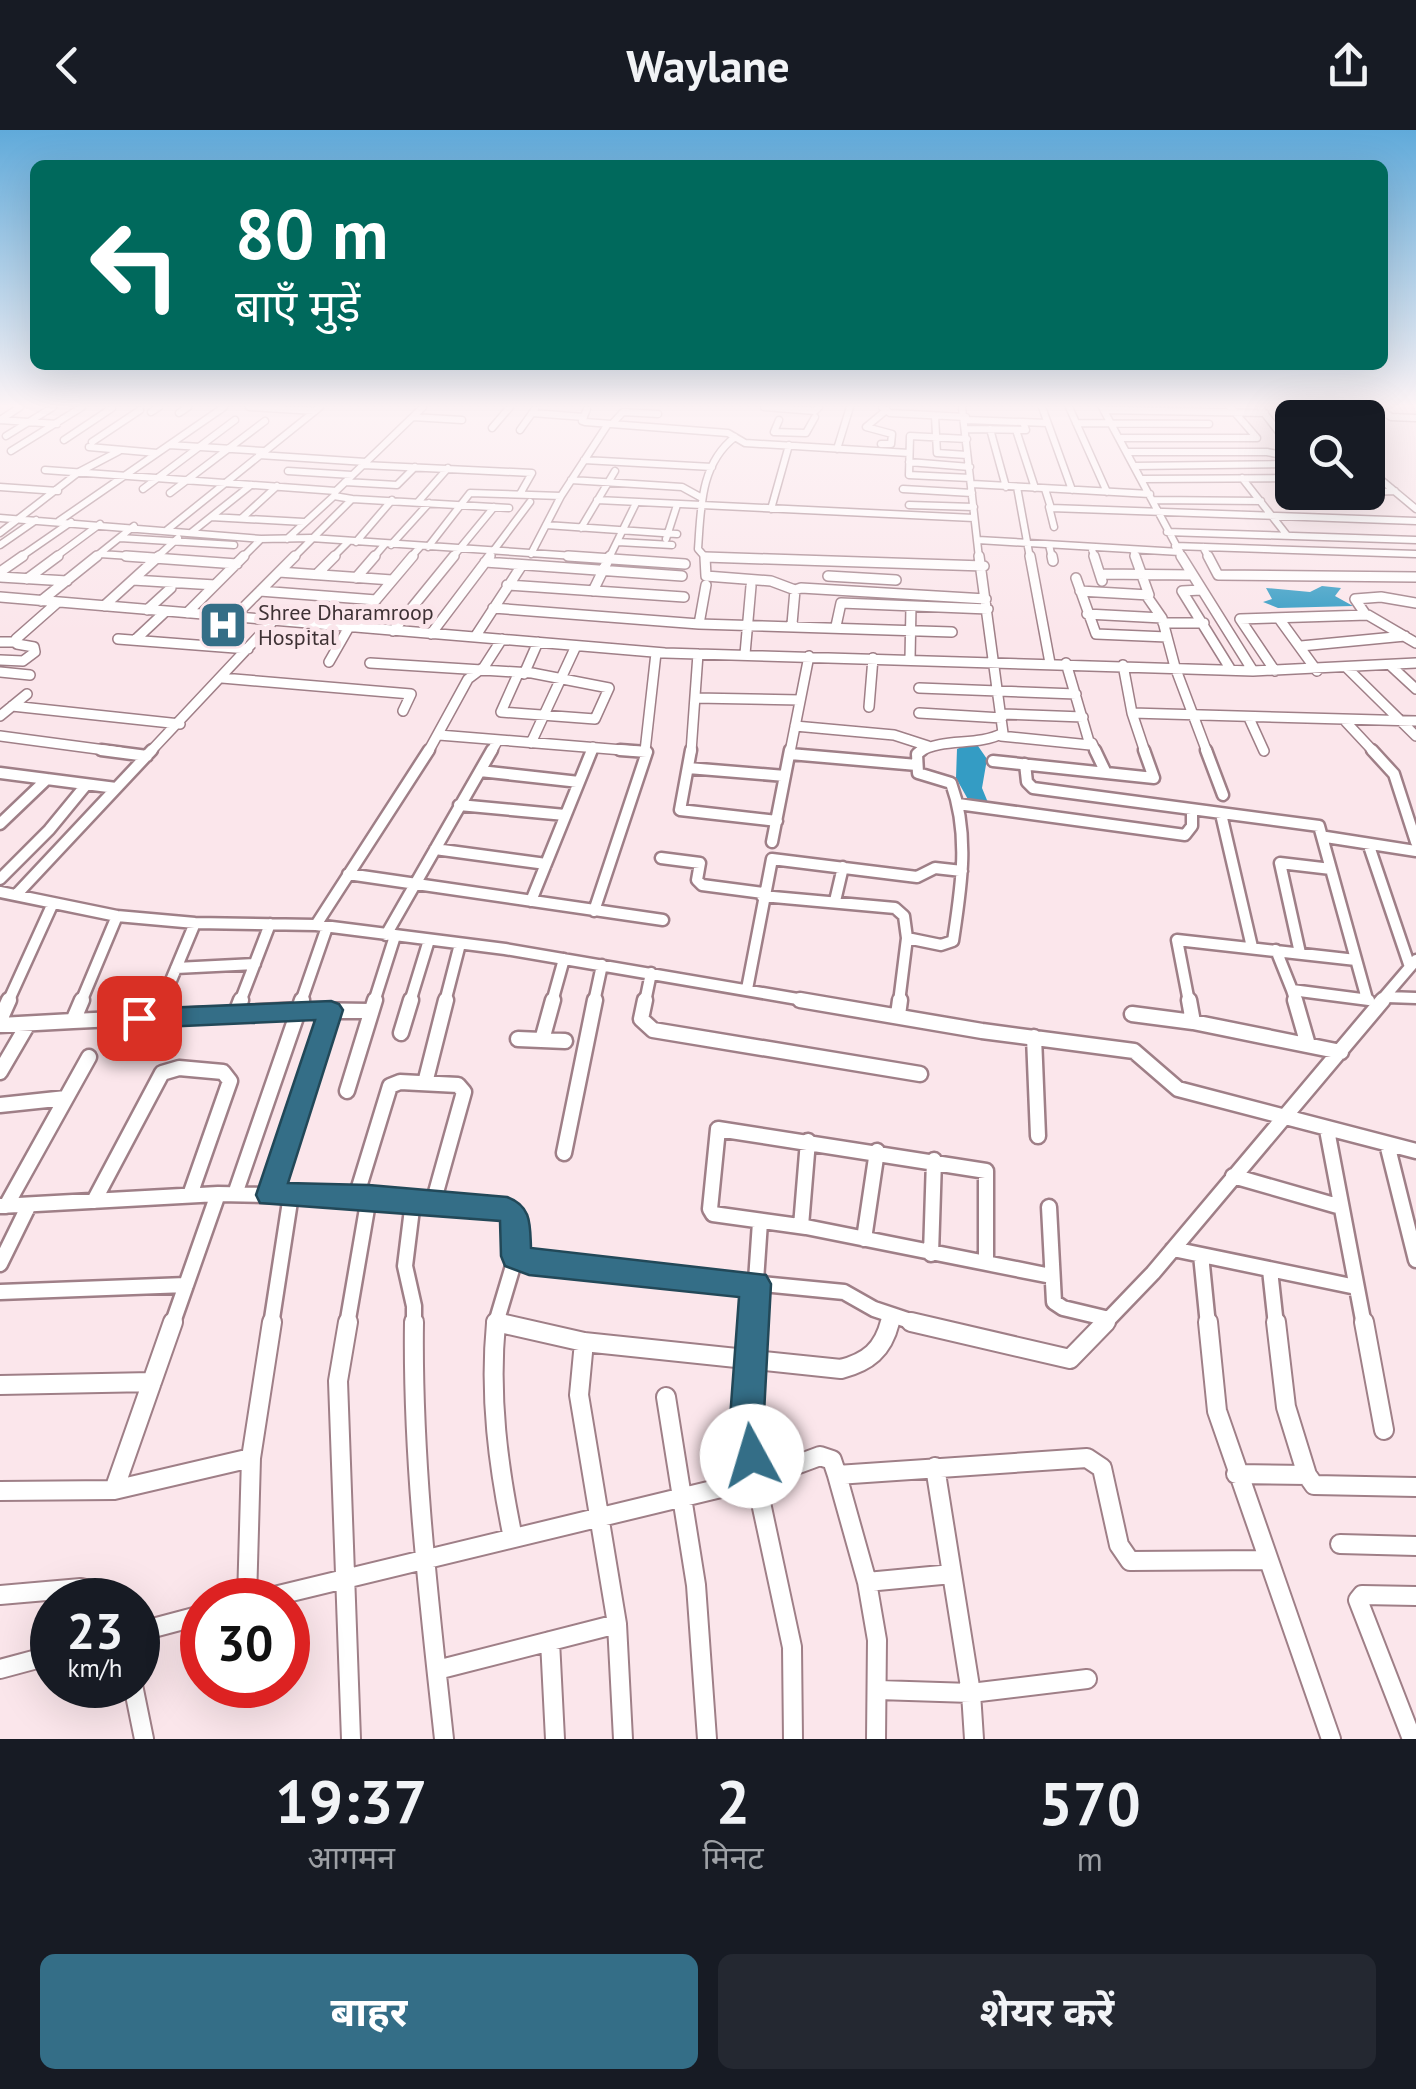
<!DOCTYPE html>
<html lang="hi">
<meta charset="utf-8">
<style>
:root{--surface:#171b24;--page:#242831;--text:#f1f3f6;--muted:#9ea1a6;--accent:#346e87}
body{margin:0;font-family:"PT Sans","Noto Sans Devanagari",sans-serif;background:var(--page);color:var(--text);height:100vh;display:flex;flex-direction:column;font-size:38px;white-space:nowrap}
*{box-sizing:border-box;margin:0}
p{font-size:32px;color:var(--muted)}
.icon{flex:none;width:55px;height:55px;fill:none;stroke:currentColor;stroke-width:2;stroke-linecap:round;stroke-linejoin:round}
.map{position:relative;height:1609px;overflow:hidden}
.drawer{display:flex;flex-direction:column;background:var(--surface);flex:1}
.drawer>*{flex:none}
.top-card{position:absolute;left:30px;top:30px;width:1358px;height:210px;border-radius:15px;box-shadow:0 10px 40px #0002;background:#00695c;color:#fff;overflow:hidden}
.tools{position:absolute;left:1275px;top:270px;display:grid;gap:20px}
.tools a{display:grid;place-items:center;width:110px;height:110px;border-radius:15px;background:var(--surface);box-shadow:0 10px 40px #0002;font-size:50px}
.speed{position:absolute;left:30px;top:1448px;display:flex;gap:20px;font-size:50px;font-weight:700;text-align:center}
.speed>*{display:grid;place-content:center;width:130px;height:130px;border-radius:50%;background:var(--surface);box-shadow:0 10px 40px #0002;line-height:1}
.speed small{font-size:25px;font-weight:400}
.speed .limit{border:15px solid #d22;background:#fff;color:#111}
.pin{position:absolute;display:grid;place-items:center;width:85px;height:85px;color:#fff;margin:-42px;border-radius:20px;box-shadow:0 5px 15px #0006}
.me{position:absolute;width:110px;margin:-55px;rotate:354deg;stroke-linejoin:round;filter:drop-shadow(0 0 8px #0008)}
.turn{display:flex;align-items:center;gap:35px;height:210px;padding:0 40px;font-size:45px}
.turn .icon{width:130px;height:130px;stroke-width:2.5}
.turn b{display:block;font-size:70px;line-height:85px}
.eta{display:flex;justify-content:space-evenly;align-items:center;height:170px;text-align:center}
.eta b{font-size:60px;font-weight:700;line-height:70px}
.primary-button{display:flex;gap:20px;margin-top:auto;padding:20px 40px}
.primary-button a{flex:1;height:115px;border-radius:15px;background:var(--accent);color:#fff;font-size:40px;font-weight:700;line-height:115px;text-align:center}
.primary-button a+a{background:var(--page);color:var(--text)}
header{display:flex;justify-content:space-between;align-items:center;height:130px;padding:0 40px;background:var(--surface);font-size:45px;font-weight:700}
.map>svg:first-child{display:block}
</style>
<header><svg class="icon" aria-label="back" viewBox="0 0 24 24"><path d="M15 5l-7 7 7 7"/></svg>Waylane<svg class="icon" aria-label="share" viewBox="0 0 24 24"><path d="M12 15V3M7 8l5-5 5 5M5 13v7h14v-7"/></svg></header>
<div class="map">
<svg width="1416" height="1609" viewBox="0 0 1416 1609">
<rect width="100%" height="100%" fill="#fbe6eb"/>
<!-- water -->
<path fill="#349cc4" d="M1322,456l19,2 -6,8 18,10 -75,2 -15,-6 9,-3 -6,-11 44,4z
M966,615l12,1 9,13 -5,29 7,17 -19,-2 -14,-25 1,-29z"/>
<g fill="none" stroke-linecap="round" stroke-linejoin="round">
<!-- minor-far4 casing -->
<g stroke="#9f7f87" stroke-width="9">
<path id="minor-far4" d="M249,277l66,4
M764,277l51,4 4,-4
M882,277l8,6 76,4
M962,277l17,151
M1042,277l30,83
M1069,277l38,85
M1102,277l81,151
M1283,277l9,11
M1309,277l10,11
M1376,277l15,10 25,1
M587,279l-5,12 3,1 143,11 17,10 164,10
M1261,279l31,40
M1104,280l161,3
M151,282l8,-5
M179,283l9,-6
M532,283l52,4
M935,286l2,37 30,2
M413,287l49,3
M1333,287h36l-11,-10
M0,290l57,4
M0,290l20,-13
M779,290l-5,12 32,1 9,-16
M966,290l81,3
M1076,293l133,1
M612,294l11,-12 35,2
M492,298l18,-21
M966,299l60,1 -3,-8
M990,299l16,58
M520,300l15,-21
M1016,300l19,58
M6,306l47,-29
M1120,308h137l-27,-31
M967,309l-57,-3 -1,39 61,3
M64,310l48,-32
M92,312l48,-32
M881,314h10l1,-10 -26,-7 18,-15
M169,315l94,6
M89,317l68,6
M837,319l13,-42
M11,321l71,-44
M1127,322h140l25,5
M259,325l107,7
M584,330l128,7
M909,332l61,5
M363,335l169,8 -12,21
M1134,336l158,-2
M1368,339l48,40
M45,340l291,21
M288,341l64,4
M1242,348l44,56
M1142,349l150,-1
M571,350l111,7 20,11
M345,352l52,3 18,-18
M972,354l178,10
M0,357l58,4
M1017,357l13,71
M143,359l92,-69
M903,359l69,4
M1045,359l6,19 365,13
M1368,362l27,-1
M170,363l95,-72
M1291,363l65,-1
M1299,363l8,8 48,2
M352,369l157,9
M597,370l377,18
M1153,370l108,1
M418,372l30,-34
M909,375l65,2
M1049,377l5,20
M771,379l18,-64
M211,387l93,5
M0,388l261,21 -19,19
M242,388l35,-32
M59,391l165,-114
M546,395l131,9
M581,398l34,-57
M167,400l153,-123
M192,402l59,-47
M1167,402l249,8
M0,403l79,-61 40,-21
M120,408l114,7
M260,409l51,-1 293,20
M287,409l47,-43
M666,409l11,-34
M978,410l202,12
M356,412l36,-42
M618,412l54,3
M0,415l36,-25
M391,415l38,-42
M1049,415l3,13
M1175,416l241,8
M428,417l42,-54 91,3
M1091,417l4,11
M1203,417l6,11
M1133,420l3,8
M100,424l60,4
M531,424l30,-58 47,-72
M705,427l-7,-8c3,-41 2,-85 37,-112
M19,428l52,-36
M54,428l46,-34
M94,428l40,-32
M156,428l22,-20
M293,428l59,-59 -18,-3 2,-5 87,-84
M332,428l17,-17
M373,428l12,-14
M410,428l10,-11
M452,428l42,-51
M488,428l42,-56
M609,428l27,-55
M705,428h43"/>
</g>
<!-- minor-far3 casing -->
<g stroke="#9f7f87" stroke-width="12">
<path id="minor-far3" d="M126,426l111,8
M568,426l117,8
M1030,426l20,107
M1052,426l1,5
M1094,426l8,25
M1181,426l72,115
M1208,426l10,19 198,2
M485,432l197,14
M0,442l23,-16
M279,442l113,8
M318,443l17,-17
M1100,444l93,1
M828,446l68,4
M0,447l67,4
M356,448l19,-22
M1076,448l20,56 71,3
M27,449l31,-23
M133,450l82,5
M507,455l177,12
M795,460l-24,-9 -65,-5 -1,-19 279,9
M1201,460l-19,1 49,79
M260,461l116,9
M593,461l17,-35
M1080,461l69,4 -14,-39
M1146,465l16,23 13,49 32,85
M0,467l665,56 588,18 163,-8
M41,471l56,-45
M104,476l55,-50
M493,478l206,16 253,8
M147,480l24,-22
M187,483l57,-57
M1087,484l75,4
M1366,485l-11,-16 26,-2 35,6
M234,487l61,-61
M1280,490l37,51
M1163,493h41
M699,494l7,-39
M792,494l3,-34 6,-2 185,11
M836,496l5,-23 147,6
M353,497l60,-71
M393,501l61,-75
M431,504l59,-78
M475,507l47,-72
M118,509l130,10
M135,510l31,-29
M0,512h15
M1301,516l104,-10
M745,524l6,-68
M910,529l1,-53
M0,530l23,1 12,-9 -1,-5 -17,-3 -1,-5 42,-37
M329,532l20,-35
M370,533l162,10 77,15 -14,31 -94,-7 17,-38
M1123,535l9,48 13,39
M1390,535l26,24
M1347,538l69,68
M1275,541l-35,-52 128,-4 48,28
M0,542l30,3
M524,544l14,-32
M222,548l189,16 -8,17
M919,558l157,6
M695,568l105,2
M12,576l168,18
M869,577l4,-49
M919,583l83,5
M1132,583l284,8
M1001,584l82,3
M0,586l27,-22
M1249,588l15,33
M1346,592l28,30
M795,596l99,9 34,11
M439,605l208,17
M0,606l120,16
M1001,606l89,9 -24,-82
M531,613l45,-97
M1092,613l4,9
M645,621l11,-98
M150,622l124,-132
M428,622l40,-73 16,-12 18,-28
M491,622l7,-12
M591,622l2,-5
M691,622l7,-98
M790,622l19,-96
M919,622c25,-15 58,-5 84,-19l-24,-177"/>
</g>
<!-- minor-far2 casing -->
<g stroke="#9f7f87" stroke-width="15">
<path id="minor-far2" d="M101,620l46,6
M691,620l-11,60 97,11
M1095,620l11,23
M1206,620l17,45
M1372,620l22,24 22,68
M790,624l127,11
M993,631l161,17 -10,-28
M1025,634l2,18 6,6 286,38 48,173
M688,638l97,8
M480,641l99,11
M0,643l116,15
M958,674l227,31 7,-9v-15
M459,675l106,10
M1221,684l31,133
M0,694l47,-45
M1326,707l90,14
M772,712l18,-92
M1369,716l41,121
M435,719l111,15
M661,728l39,5 -3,17 5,5 61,8
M348,744l315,46
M0,749l49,-49 37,-45
M0,762l117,24 78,7 121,2 189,24 310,53
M16,765l136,-145
M762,766l133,12 9,8 3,22 34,7 12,-4c8,-53 17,-106 -2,-158l-33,-10 -1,-19 5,-4
M531,771l61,-151
M835,771l8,-34
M594,781l53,-159 -27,-2
M316,795l113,-175
M386,805l106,-185
M1276,820l16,40
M1300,823l-20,-90 51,6
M176,838l79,-4
M747,859l25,-130 145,18 18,-9 27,3
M1387,867l29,1
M8,872l45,-99
M81,872l36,-86
M162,872l33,-79
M240,872l30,-78
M301,872l26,-75
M374,872l21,-66
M410,872l19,-62
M445,872l15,-58
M552,872l12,-43
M594,872l8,-37
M645,872l6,-29
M899,872l8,-64
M1189,872l-12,-62 179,20
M1296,872l-4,-12 77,10
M1380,872l36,-42"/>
</g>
<!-- minor-far1 casing -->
<g stroke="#9f7f87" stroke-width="19">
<path id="minor-far1" d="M82,870l-9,21 228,-11 69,1
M645,870l-4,19 12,11 267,44
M800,870l182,31 152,20 44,38 238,62
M1189,870l4,22
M1295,870l13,45
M236,883l5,-13
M1132,884l61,8 148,30
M898,885l2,-15
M155,888l8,-18
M0,890l9,-20
M0,895l73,-4
M401,903l10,-33
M1034,907l4,99
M518,909l47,2
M542,910l11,-40
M0,942l28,-48
M425,953l21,-83
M347,961l28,-91
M0,975l66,-7
M718,999l268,42v92l-180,-36 -93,-13 -3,-5z
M1327,1000l37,195
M1387,1014l29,116
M564,1023l31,-153
M1233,1046l108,31
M235,1064l67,-194
M270,1065l61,-184
M356,1067l34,-111 10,-4 58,3 6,7 -31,111
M94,1071l68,-128 17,-5 44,4 7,9 -40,114
M413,1071l-8,65 9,40v19
M0,1076l218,-12 151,3 138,13 9,9v37l13,5 315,31 30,17 48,16
M6,1076l83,-149
M1049,1077l5,95 9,6 46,11
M801,1096l7,-85
M864,1109l13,-88
M1173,1119l183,38
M931,1124l3,-94
M1201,1125l7,70
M986,1133l65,13
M0,1134l29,-59
M1270,1140l6,55
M0,1162l186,-7
M172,1195l46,-131
M271,1195l20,-130
M347,1195l22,-128
M504,1195l-8,-2 20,-67
M753,1195l7,-103
M889,1195l2,-9
M1103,1195l50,-52 230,-273"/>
</g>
<!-- minor casing -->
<g stroke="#9f7f87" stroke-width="22">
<path id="minor" d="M348,1192l-10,59 13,358
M414,1192c-2,139 15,279 30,417
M496,1192l88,20 257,27c27,-7 42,-19 49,-47
M753,1192l-7,111 46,214 1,92
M911,1192l159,37 36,-37
M1208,1192l9,89 114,328
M1364,1192l20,108
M496,1193c-7,73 2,143 17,215
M584,1212l-5,53 38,229 6,115
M0,1255l152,-3
M666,1267l30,188 11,154
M935,1337l36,226 3,46
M1236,1344l71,1 -21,-68 -10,-85
M837,1345l30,107 10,58 -1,99
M1307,1345l7,10 102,2
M114,1360l59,-168
M0,1361l114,-1 137,-32
M1340,1414l76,2
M867,1452l85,-8
M0,1465l81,-7 23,5 3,7
M247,1470l4,-142 21,-136
M258,1470l500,-121 62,-23 12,4 5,15 250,-17 15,10 17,77 11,16 137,-1
M138,1502l64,-17
M550,1511l5,98
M0,1539l52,-14
M437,1540l180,-46
M133,1555l11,54
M878,1560l93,3 116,-14
M1412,1609l-54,-139 4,-5 54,1"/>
</g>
<!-- minor-far4 -->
<use href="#minor-far4" stroke="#fff" stroke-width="6"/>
<!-- minor-far3 -->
<use href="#minor-far3" stroke="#fff" stroke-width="9"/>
<!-- minor-far2 -->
<use href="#minor-far2" stroke="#fff" stroke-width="10"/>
<!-- minor-far1 -->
<use href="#minor-far1" stroke="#fff" stroke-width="14"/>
<!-- minor -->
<use href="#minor" stroke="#fff" stroke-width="18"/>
</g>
<!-- sky -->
<linearGradient id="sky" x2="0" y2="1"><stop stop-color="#60aada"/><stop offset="0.55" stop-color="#fdf4f6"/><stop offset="1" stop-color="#fdf4f6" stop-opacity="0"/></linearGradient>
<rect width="1416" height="502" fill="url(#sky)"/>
<!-- route -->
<path fill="#346e87" stroke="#224858" stroke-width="2.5" d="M331,871l8,3 4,6 -55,173 81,2 138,12c25,9 23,28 24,51l235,27 5,9 -8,148 6,24 -5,12 -12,5 -12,-5 -11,-36 10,-135 -210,-22 -24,-9 -4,-10 -1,-35 -240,-18 -4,-8 59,-175 -176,8 -9,-3 -3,-7 3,-6 9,-3z"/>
<!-- icons -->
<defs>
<g id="hospital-square" transform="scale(2.5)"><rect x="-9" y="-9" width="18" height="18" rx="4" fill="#346e87" stroke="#fbe6eb"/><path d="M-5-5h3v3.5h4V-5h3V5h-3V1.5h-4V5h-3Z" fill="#fff"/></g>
</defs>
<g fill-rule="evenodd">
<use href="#hospital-square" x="223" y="495"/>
</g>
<g text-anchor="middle" stroke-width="10" stroke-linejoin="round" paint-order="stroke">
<!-- far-poi labels -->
<g font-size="22" fill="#3e3134" stroke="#fbe6eb" text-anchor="start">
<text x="258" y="490">Shree Dharamroop<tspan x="258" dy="25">Hospital</tspan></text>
</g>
</g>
</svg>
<div class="tools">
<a><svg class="icon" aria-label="search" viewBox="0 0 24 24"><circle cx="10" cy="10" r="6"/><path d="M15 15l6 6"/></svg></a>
</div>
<div class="speed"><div>23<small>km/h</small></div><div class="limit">30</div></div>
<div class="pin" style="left:139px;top:888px;background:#d93025"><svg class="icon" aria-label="arrive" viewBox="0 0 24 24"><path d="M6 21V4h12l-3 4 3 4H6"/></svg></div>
<svg class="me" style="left:752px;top:1326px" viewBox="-20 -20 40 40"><circle r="19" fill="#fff"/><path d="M0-13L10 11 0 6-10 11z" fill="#346e87"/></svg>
<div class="top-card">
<div class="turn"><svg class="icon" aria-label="left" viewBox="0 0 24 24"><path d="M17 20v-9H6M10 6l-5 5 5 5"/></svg><div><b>80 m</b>बाएँ मुड़ें</div></div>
</div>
</div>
<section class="drawer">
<div class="eta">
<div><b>19:37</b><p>आगमन</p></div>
<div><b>2</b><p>मिनट</p></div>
<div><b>570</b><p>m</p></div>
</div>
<div class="primary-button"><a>बाहर</a><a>शेयर करें</a></div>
</section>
